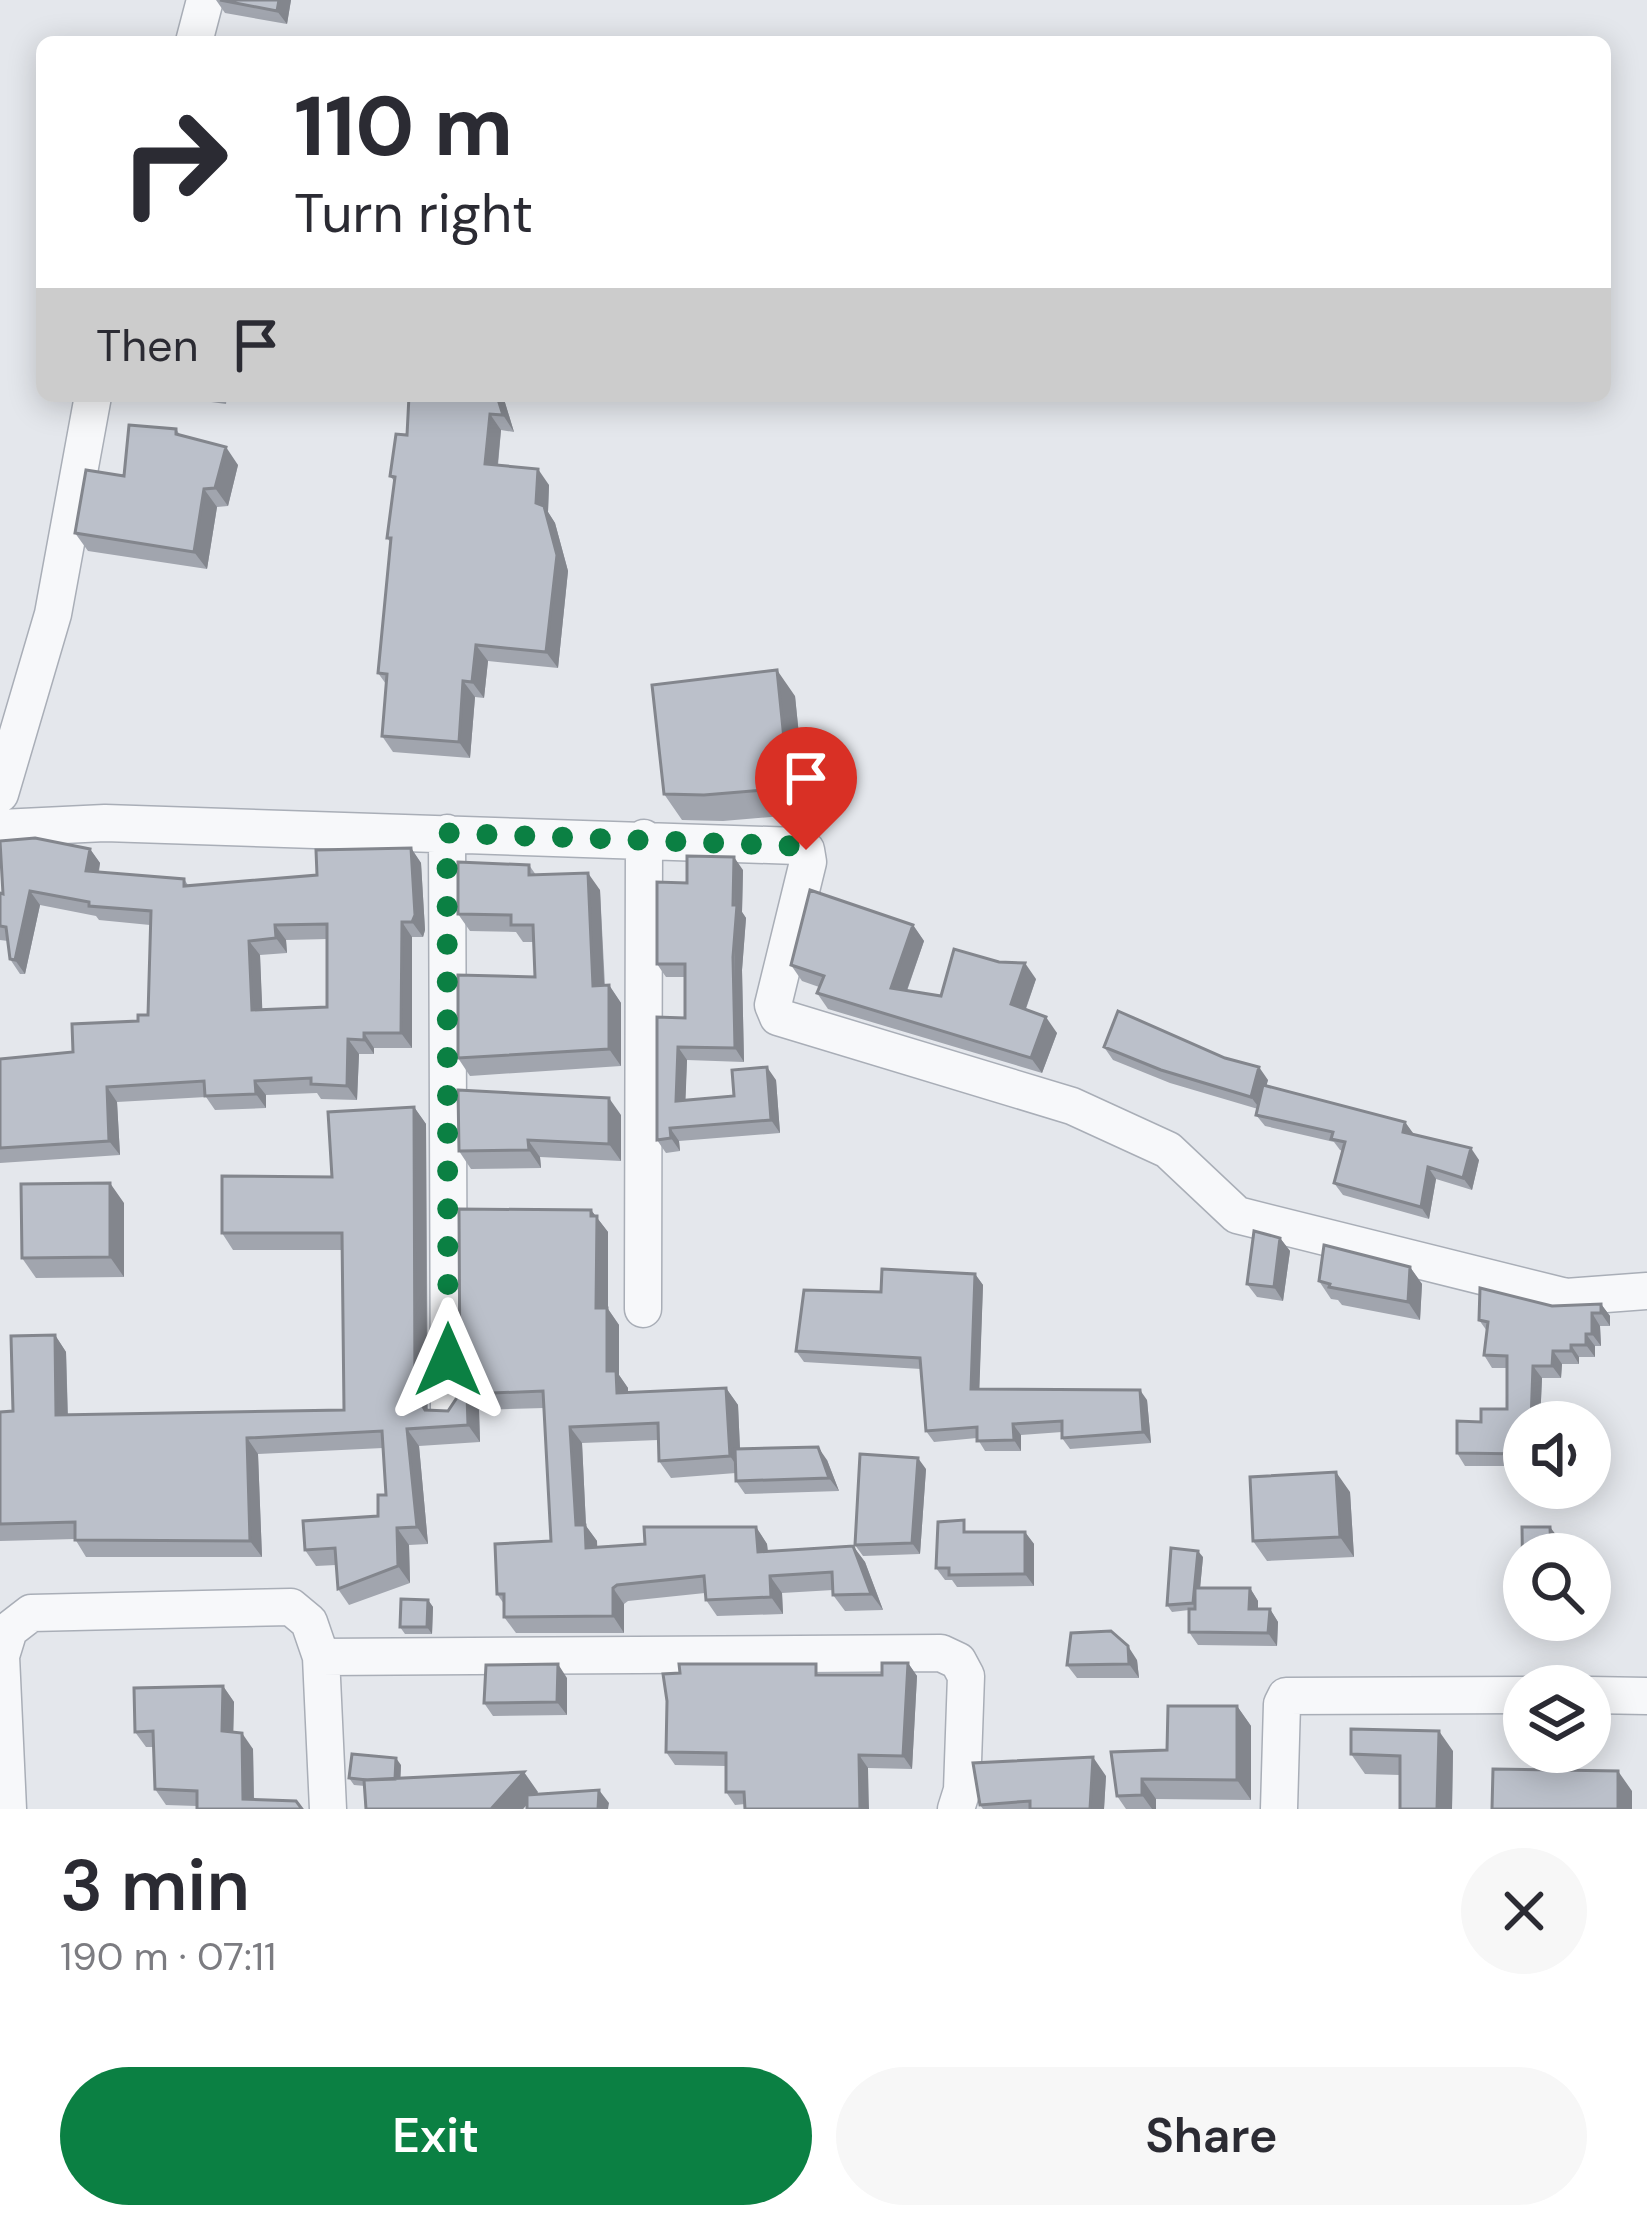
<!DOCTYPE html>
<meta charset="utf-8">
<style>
:root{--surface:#fff;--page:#f7f7f7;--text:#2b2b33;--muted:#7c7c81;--accent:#0b8043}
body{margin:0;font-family:"DM Sans",sans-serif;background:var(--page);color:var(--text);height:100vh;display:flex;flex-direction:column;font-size:45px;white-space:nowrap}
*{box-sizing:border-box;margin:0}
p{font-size:39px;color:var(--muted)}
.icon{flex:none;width:66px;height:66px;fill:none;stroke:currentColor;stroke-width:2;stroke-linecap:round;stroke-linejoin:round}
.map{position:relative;height:1809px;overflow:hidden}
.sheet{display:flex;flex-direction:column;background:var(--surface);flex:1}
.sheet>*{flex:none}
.banner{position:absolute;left:36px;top:36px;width:1575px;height:366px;border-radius:18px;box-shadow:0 6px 30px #0003;background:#fff;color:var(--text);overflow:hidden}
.tools{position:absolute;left:1503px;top:1401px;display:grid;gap:24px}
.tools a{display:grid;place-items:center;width:108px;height:108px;border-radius:50%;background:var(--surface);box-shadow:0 6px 30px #0003;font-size:60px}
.pin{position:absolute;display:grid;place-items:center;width:102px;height:102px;color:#fff;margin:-123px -51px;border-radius:50% 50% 50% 0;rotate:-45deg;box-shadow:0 0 12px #0007}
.pin .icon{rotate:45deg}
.me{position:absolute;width:132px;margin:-66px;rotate:0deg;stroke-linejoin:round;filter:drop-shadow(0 0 9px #0008)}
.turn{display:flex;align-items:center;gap:42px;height:252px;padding:0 60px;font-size:54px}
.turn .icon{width:156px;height:156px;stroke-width:2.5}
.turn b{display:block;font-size:84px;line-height:102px}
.then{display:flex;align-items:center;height:114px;padding:0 60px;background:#0003;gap:24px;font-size:45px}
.round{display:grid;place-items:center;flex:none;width:126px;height:126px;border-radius:63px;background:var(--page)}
.summary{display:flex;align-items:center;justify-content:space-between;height:204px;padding:0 60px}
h1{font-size:72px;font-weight:600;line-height:90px}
.button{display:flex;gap:24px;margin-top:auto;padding:24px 60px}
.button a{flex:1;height:138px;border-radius:72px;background:var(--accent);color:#fff;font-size:48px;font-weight:600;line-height:138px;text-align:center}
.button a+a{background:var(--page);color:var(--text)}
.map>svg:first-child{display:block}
</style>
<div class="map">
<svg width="1647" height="1809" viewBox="0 0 1647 1809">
<rect width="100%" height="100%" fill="#e4e7ec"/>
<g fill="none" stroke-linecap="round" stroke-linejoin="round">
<!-- minor casing -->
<g stroke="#a9aeb7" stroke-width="39">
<path id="minor" d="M194,42l11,-42
M0,794l53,-180 40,-218
M0,828l105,-5 692,23 9,4 2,12 -35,143 5,12 294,89 96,44 69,65 329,82 81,-6
M447,833l2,575
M643,1309l1,-471
M321,1657l620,-4 17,8 8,15 -4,114 -6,19
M1590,1695l57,1
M8,1809l-7,-153 8,-26 22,-17 260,-6 18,15 12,35 7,152
M1279,1809l3,-105 4,-8 238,-1"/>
</g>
<!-- minor -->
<use href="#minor" stroke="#f7f8fa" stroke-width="36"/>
</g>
<!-- wall -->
<path fill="#a1a5ae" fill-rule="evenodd" d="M216,0h75l-4,24 -62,-11z
M187,396h40l-1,8 -37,-5z
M409,396h94l11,36 -13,-2 -3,36 51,19 -1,27 7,11 13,48 -10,97 -70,-7 -4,37 -9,-1 -5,61 -77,-6 -11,-16 4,-52 -8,-11 13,-130 -4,-5 8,-56 -5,-6 17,-41z
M176,429l4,6 58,30 -10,41 -11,1 -10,62 -119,-18 -13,-18 49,-57z
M795,696l12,118 -84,7 -41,-1 -18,-26z
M411,848l10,15 4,67 -2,7h-11v111h-38v6h-15l-2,46 -36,-1 -4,-6 -51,2v13l-51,2 -9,-13 -89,5 3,53 -120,8v-104l73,-7 75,-37 2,-90 -51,-5 -3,-4 -56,-11 -15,69h-5l-10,-15 -2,-18 -8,-1v-47l3,1 87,-45 10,14 -1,9 85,7 4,6 129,-10zM327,939v68l-65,3 -2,-55 27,-2 -1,-13z
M529,865l7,10 64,15 5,96 4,-1 12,18v63l-151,10 -12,-18 77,-81 -1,-35h-11l-7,-10 -46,-1 -12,-17z
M743,870l-1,42 4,6 -4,52 2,92 -57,-2 -2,40 49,-4 42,-16 4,53 -101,8 1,10 -14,2 -9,-13 28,-122v-41h-19l-9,-13 30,-81z
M913,925l11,16 -17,50 34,5 95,-17 -10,30 31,24 -15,40 -214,-64 -11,-16 2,-6 -17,-6 -11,-16z
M1104,1047l164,33 -2,6 139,36 8,12 66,26 -7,30 -36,-11 -7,40 -86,-24 -9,-12 9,-32 -3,-1 -6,-8 -69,-16 -9,-11 2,-6 -88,-26 -57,-23z
M414,1107l12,17 2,286 20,1 143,-201 17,22v77l11,16v50l9,13v5l98,-5 12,17 2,44 87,11 12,31 -94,3 -9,-13v-8l-65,5 -12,-17 -1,-21 -76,3 4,83 11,15v6l48,-3 111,-17 11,17 1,7 85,-5 12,16 18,48 -38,1 -12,-16v-5l-51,3 1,21 -66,2 -11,-16 -1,-7 -77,8 -4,3v29h-108l-12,-16v-13l-7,-10 54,-53 -7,-133 -65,2 1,32 -61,4 9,98 -19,1 1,38 -61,22 -11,-16 -2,-24 -20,1 -11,-16 73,-34 8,-21 -3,-47 -125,6 4,103h-176l-11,-18 -75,2v-129l13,-1 42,-76 11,17 2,63 276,-5 -2,-160h-109l-11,-17 110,-56z
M621,1115v46l-81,-4 1,11 -70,1 -12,-18z
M124,1203v74l-88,1 -14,-20z
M1280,1238l10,13 -7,50 -26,-4 -10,-13z
M1410,1267l12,17 -2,36 -78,-15 -4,-5 -7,-1 -12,-18z
M975,1274l8,11 -4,104 168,11 4,43 -81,6 -8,-11v-6l-41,3v16h-36l-8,-13 -43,4 -8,-11 -5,-62 -117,-7 -8,-11 85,-59z
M1601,1304l9,12v10h-10l1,20h-6v11h-16v7h-17l-1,14h-19l-2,44h-16v44h-59l-8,-13 24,-31 26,-13v-41h-15l-8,-13 3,-24 -8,-11 73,-14z
M926,1469l-6,85 -57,2 -8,-11z
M1350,1492l4,65 -87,4 -14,-20z
M1025,1532l9,12v42l-77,1 -5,-7h-7l-9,-12z
M1203,1557l-3,31h50l8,13v8h12l8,13 -1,24 -79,-1 -9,-13v-22l-17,2 -5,-7z
M428,1600l5,7 -1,27h-27l-5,-7z
M1137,1660l2,18h-62l-10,-13z
M908,1663l9,13 -5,93 -44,-1 -123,36 -10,1 -9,-13v-26l-51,-1 -9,-13 158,-77h58z
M567,1678v37l-74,1 -9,-13z
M223,1686l11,16 -1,30 20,17 1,50 -57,7 -31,-1 -11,-16 -2,-42h-7l-11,-15z
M1237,1706l14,20v74l-95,-1v10h-30l-9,-13z
M1453,1751l-1,58h-52v-34l-35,-1 -14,-20z
M401,1765l-1,13 138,14 -2,3 73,8 -82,1 -4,5h-157l-1,-23 -11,-1 -5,-7z
M1106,1776l-2,33h-121l-3,-4z"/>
<!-- shaded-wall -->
<path fill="#83868d" d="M279,0h12l-4,24 -10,-13z
M497,396h6l11,36 -11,-17z
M490,414l11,16 -5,51 -11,-17z
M226,447l12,18 -10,41 -13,-18z
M538,469l11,16 -1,27 7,11 13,48 -10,97 -12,-16 -10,-149z
M204,489l13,18 -10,62 -13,-17z
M476,645l12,16 -4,37 -12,-16z
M777,670l18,26 12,118 -18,-26z
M463,681l12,16 -5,61 -11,-16z
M411,848l10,15 4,67 -2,7 -11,-15z
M90,849l10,14 -4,22 -10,-14z
M734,857l9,13 -1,42 4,6 -4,52 2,92 -9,-14z
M588,873l12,17 5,114 -12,-18z
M30,891l10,14 -15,69 -10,-14z
M402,922l10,15v111l-11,-15z
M275,925l11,15 1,13 -11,-15z
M913,925l11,16 -22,63 -11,-16z
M249,941l11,14 3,70 -11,-15z
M1025,963l11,16 -14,40 -11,-15z
M609,985l12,18v63l-12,-17z
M1046,1017l11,16 -15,40 -11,-15z
M364,1033l10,15v6l-10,-14z
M348,1039l11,15 -2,46 -10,-14z
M678,1047l9,13 -2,54 -9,-13z
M767,1067l9,13 4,53 -9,-13z
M1259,1067l9,13 -8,29 -9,-12z
M255,1081l11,14v13l-10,-14z
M107,1087l10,15 3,53 -11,-14z
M609,1098l12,17v46l-12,-17z
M414,1107l12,17 1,284 10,19 -22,-35z
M1405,1122l8,11 -2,11 -8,-12z
M670,1128l9,13 1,10 -9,-13z
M528,1140l12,17 1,11 -12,-18z
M1471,1148l8,12 -7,30 -9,-12z
M1428,1167l8,12 -7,40 -8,-12z
M110,1183l14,20v74l-14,-20z
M591,1210l17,22v77l11,16v50l9,13v22l-11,-17 -10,-22 -11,-63z
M1280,1238l10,13 -7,50 -9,-14z
M1410,1267l12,17 -2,36 -12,-18z
M975,1274l8,11 -4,115 -8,-11z
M1601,1304l9,12v10l-9,-13z
M1592,1313l8,13 1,20 -9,-12z
M1586,1334l9,12v11l-9,-12z
M55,1335l11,17 2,79 -12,-16z
M1571,1345l8,12v7l-8,-13z
M1553,1351l9,13 -1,14 -9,-12z
M1533,1366l9,12 -2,44h-9z
M726,1388l12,17 3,67 -11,-16z
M1140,1390l7,10 4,43 -8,-11z
M467,1394l12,16 1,32 -12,-17z
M1013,1424l8,11v16l-7,-11z
M570,1427l12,16 4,83 11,15 1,23 -12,-16 -10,-23z
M407,1429l12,17 9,98 -11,-17z
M247,1438l11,16 4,103 -12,-16z
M818,1447l9,13 12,31 -10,-13z
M918,1458l8,11 -6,85 -8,-11z
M1336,1472l14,20 4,65 -14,-20z
M756,1527l11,17 2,24 -11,-16z
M1550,1527l10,13v14h-9z
M397,1528l12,17 1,38 -12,-17z
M1025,1532l9,12v42l-9,-12z
M853,1546l12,16 18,48 -12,-16z
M1198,1551l5,6 -5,53 -5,-7z
M770,1576l12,17 1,21 -12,-17z
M613,1588l11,16v29l-11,-17z
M1250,1588l8,13v20l-9,-12z
M428,1600l5,7 -1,27 -5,-7z
M1270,1609l8,13 -1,24 -9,-13z
M1128,1646l9,14 2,18 -10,-14z
M908,1663l9,13 -5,93 -9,-13z
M558,1664l9,14v37l-10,-13z
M223,1686l11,16 -1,45 -11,-16z
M1237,1706l14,20v74l-14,-20z
M1439,1731l14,20 -1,58h-15z
M242,1733l11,16 1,60 -11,-10z
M859,1755l9,13 1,41h-9z
M1093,1757l13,19 -2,33h-14z
M396,1758l5,7 -1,25 -5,-7z
M1618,1771l14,20v18h-14z
M524,1772l14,20 -15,17h-32z
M1142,1779l14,20v10h-4l-10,-14z
M599,1790l10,13 -1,6h-10z"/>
<!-- building -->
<path fill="#bbc0ca" stroke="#83868d" stroke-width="3" fill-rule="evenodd" d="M220,0h59l-2,11z
M409,396h88l6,19 -13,-1 -5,50 53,5 -2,34 8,3 13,49 -11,97 -70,-7 -4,37 -9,-1 -4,61 -77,-6 5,-62 -9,-1 13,-135h-4l8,-61 -5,-1 6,-42 11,1z
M129,425l47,4v5l50,13 -11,41 -11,1 -10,63 -119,-19 11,-63 38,6z
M777,670l12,118 -85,7 -40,-1 -12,-109z
M35,838l55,11 -4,22 98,8v7l133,-11 -1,-25 95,-2 4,67 -3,7h-10l-1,111h-37v7l-16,-1 -1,47 -36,-2v-6l-56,3 1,13 -51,2 -1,-15 -97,6 2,54 -109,7v-89l73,-7 -1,-28 66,-3v-6h10l3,-104 -62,-5v-4l-59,-11 -15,69 -5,-1 -4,-32 -6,-1v-33l3,1 -3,-53zM327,924v83l-75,3 -3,-69 27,-3 -1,-13z
M687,856l47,1 -1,48h4l-4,52 2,91 -57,-1 -2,54 58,-5 -2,-26 35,-3 4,53 -101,8 1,10 -14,2v-123l28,1v-54h-28v-82l30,1z
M458,862l71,3v10l59,-2 5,113 16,-1v64l-151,9v-83l77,2 -2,-52h-22v-10l-53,-1z
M810,890l103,35 -22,63 50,8 13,-47 45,13 26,1 -14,41 35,13 -15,41 -214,-65 7,-17 -33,-11z
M1118,1011l107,47 34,9 -8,30 -90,-27 -57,-23z
M1263,1085l142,37 -2,10 68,16 -8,30 -35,-11 -7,40 -87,-24 11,-41 -14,-3 2,-7 -77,-17z
M458,1090l151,8v46l-81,-4 1,10 -70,1z
M414,1107l1,285 10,18 23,1 12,-18 -1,-184 132,1v6h6l-1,92h11v63h9l1,22 109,-5 4,68 -71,5 -1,-38 -88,4 6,98h9l1,23 59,-4 -1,-17h112l2,25 95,-6 18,48 -38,1 -1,-23 -62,4 1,21 -65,3 -2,-24 -87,9 -4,3v28l-109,1v-23h-7l-2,-50 56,-3 -8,-150 -76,3 1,31 -61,4 10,98 -20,1 1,38 -60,23 -3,-41 -30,2 -2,-29 75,-5v-21h8l-4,-64 -135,7 3,103 -175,-1v-18l-75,2v-112l13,-1 -2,-75 44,-1 1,80 288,-5 -2,-177h-120v-57l110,1 -4,-65z
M110,1183v74l-88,1 -1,-74z
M1254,1231l26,7 -6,49 -27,-3z
M1324,1245l86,22 -2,35 -79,-15 1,-3 -11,-3z
M882,1269l93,5 -4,115 169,1 3,42 -81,6v-17l-49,3 1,16 -37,1v-14l-51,4 -6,-73 -124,-7 8,-61 77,2z
M1480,1288l72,18 49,-2v9h-9v21h-6v11h-15v6h-18l-1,15h-19l-2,56h-7v32l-67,-1v-32l24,1v-13h26v-53l-23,-1 4,-33 -9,-2z
M818,1447l11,31 -93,3 -1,-32z
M860,1454l58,4 -6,85 -57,2z
M1336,1472l4,65 -87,4 -3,-64z
M964,1520v12h61v42l-76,1v-7h-13l2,-46z
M1522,1527h28l1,27h-27l-1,42z
M1171,1548l27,3 -5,52 -26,2z
M1195,1588h55l-1,21h21l-2,24 -79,-1v-23h6z
M401,1599l27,1 -1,27h-27z
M1111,1631l17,15 1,18 -62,1 4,-32z
M882,1663h26l-5,93 -44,-1 1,54h-115l-1,-17h-18v-39l-60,-1 1,-51 -4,-27 17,-1 -1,-9h137v11h66z
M558,1664l-1,38 -73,1 2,-38z
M223,1686l-1,45 20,2 1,66 53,2 6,8h-105v-18l-42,-2 -2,-58 -18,1 -1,-44z
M1168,1706h69v74l-95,-1v16l-25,1 -6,-44 56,-2z
M1351,1729l88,2 -2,78h-37v-53l-49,-2z
M352,1754l44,4 -1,21 -28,1 -18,-2z
M1093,1757l-3,52h-60v-8l-50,4 -7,-42z
M1493,1769l125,2v38h-126z
M524,1772l-33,37h-125l-2,-29z
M599,1790l-1,19h-71v-14z"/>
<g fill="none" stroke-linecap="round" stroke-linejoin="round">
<!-- route -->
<path stroke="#0b8043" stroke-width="21" stroke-dasharray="0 37.8" d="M448,1360l-1,-527 350,13 9,4"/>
</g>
</svg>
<div class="tools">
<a><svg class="icon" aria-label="sound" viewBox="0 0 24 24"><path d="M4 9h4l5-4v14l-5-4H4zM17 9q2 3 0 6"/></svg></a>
<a><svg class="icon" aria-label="search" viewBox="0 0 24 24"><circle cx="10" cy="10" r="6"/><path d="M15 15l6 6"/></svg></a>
<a><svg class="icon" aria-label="layers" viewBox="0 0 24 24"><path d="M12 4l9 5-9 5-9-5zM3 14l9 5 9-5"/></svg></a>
</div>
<div class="pin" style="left:806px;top:850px;background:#d93025"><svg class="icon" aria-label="arrive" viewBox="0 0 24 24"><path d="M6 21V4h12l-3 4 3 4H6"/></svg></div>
<svg class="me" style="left:448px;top:1360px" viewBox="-20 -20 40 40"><path d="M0-17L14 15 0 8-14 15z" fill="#0b8043" stroke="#fff" stroke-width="4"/></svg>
<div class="banner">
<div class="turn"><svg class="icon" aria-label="right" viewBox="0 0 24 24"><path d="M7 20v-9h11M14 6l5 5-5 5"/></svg><div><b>110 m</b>Turn right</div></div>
<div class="then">Then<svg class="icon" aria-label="arrive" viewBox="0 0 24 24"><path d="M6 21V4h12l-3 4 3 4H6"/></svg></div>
</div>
</div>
<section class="sheet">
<div class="summary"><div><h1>3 min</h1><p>190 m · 07:11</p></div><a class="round"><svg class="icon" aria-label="close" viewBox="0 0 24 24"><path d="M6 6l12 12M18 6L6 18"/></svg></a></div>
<div class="button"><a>Exit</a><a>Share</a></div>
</section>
